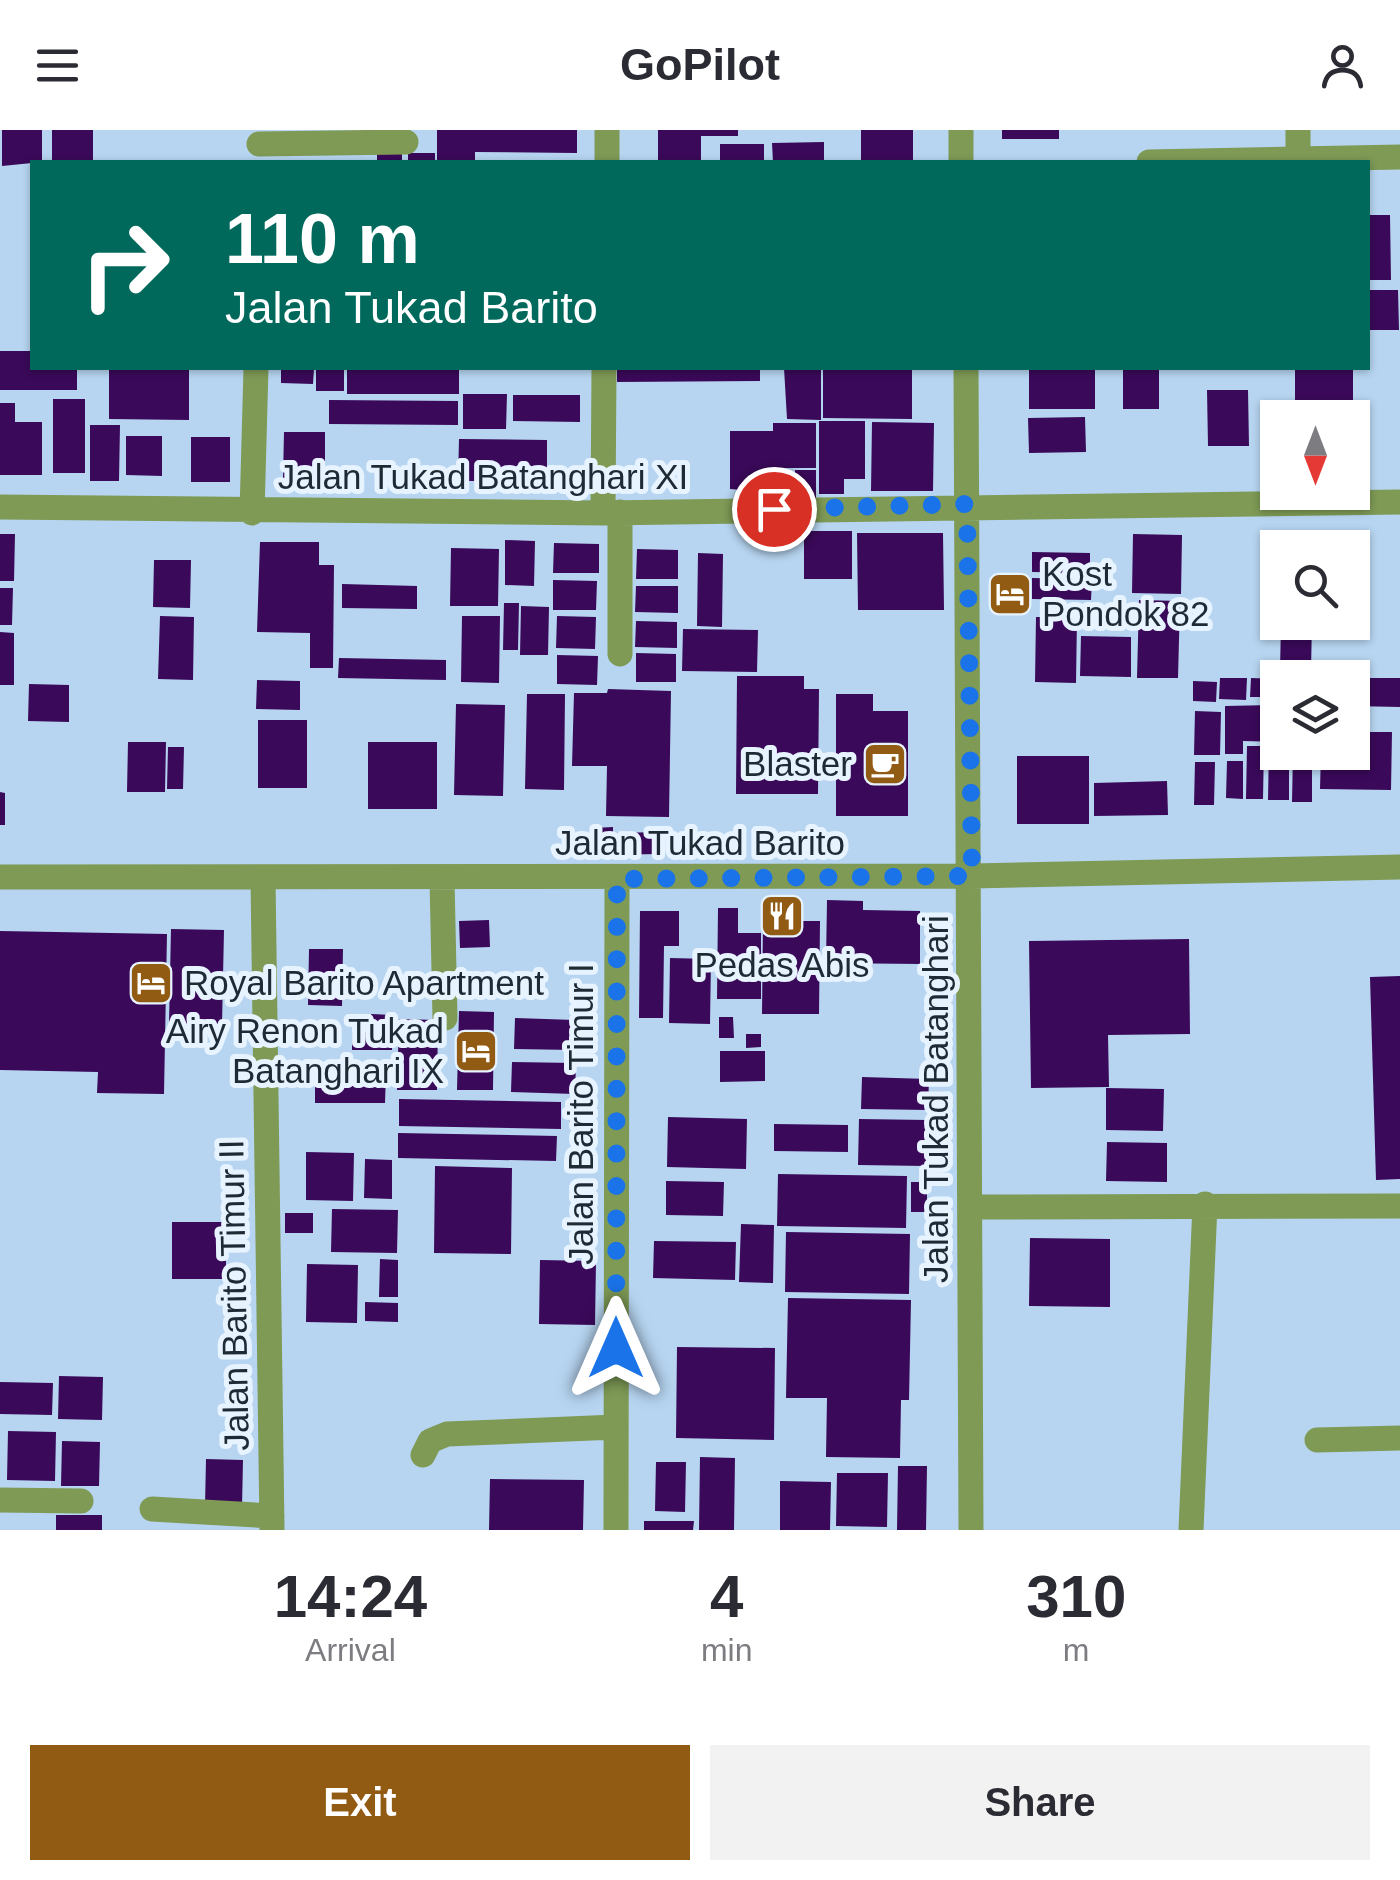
<!DOCTYPE html>
<style>
:root{--surface:#fff;--page:#f2f2f3;--text:#2b2b33;--muted:#7c7c81;--accent:#925b13}
body{margin:0;font-family:Arial,sans-serif;background:var(--page);color:var(--text);height:100vh;display:flex;flex-direction:column;font-size:38px;white-space:nowrap}
*{box-sizing:border-box;margin:0}
p{font-size:32px;color:var(--muted)}
.icon{flex:none;width:55px;height:55px;fill:none;stroke:currentColor;stroke-width:2;stroke-linecap:round;stroke-linejoin:round}
.map{position:relative;height:1400px;overflow:hidden}
.details{display:flex;flex-direction:column;background:var(--surface);flex:1}
.details>*{flex:none}
.guide{position:absolute;left:30px;top:30px;width:1340px;height:210px;border-radius:0px;box-shadow:0 2px 8px #0004;background:#00695c;color:#fff;overflow:hidden}
.needle{width:65px;rotate:180deg}
.controls{position:absolute;left:1260px;top:270px;display:grid;gap:20px}
.controls a{display:grid;place-items:center;width:110px;height:110px;border-radius:0px;background:var(--surface);box-shadow:0 2px 8px #0004;font-size:50px}
.pin{position:absolute;display:grid;place-items:center;width:85px;height:85px;color:#fff;margin:-42px;border:5px solid #fff;border-radius:50%;box-shadow:0 2px 10px #0007}
.me{position:absolute;width:110px;margin:-55px;rotate:0deg;stroke-linejoin:round;filter:drop-shadow(0 0 8px #0008)}
.turn{display:flex;align-items:center;gap:35px;height:210px;padding:0 30px;font-size:45px}
.turn .icon{width:130px;height:130px;stroke-width:2.5}
.turn b{display:block;font-size:70px;line-height:85px}
.eta{display:flex;justify-content:space-evenly;align-items:center;height:170px;text-align:center}
.eta b{font-size:60px;font-weight:700;line-height:70px}
.action{display:flex;gap:20px;margin-top:auto;padding:20px 30px}
.action a{flex:1;height:115px;border-radius:0px;background:var(--accent);color:#fff;font-size:40px;font-weight:700;line-height:115px;text-align:center}
.action a+a{background:var(--page);color:var(--text)}
header{display:flex;justify-content:space-between;align-items:center;height:130px;padding:0 30px;background:var(--surface);font-size:45px;font-weight:700}
.map>svg:first-child{display:block}
</style>
<header><svg class="icon" aria-label="menu" viewBox="0 0 24 24"><path d="M4 6h16M4 12h16M4 18h16"/></svg>GoPilot<svg class="icon" aria-label="person" viewBox="0 0 24 24"><circle cx="12" cy="8" r="4"/><path d="M4 21q1-7 8-7t8 7"/></svg></header>
<div class="map">
<svg width="1400" height="1400" viewBox="0 0 1400 1400">
<rect width="100%" height="100%" fill="#b7d5f1"/>
<!-- building -->
<path fill="#3a0959" d="M2,0h40v32l-40,4z
M52,0h41v32h-41z
M437,0h140v23l-102,-1v10h-38z
M658,0h80v6h-37v24h-43z
M861,0h52v32h-52z
M1002,0h57v9h-57z
M824,12v20h-51l-1,-19z
M720,14h44v18h-44z
M377,23h25v9h-25z
M408,23h27v9h-27z
M1368,85h22l1,65h-23z
M1368,160h30l1,40h-31z
M0,221h32v17h45v22h-77z
M109,238h80v52l-80,-1z
M281,238h33l-1,16 -32,-1z
M316,238h28v23h-28z
M347,238h112v26h-112z
M617,238h143v13l-143,1z
M784,238h37v52l-34,-1z
M823,238h89v51l-89,-1z
M1029,238h66v41h-66z
M1123,238h36v41h-36z
M1295,238h58v50h-58z
M1207,260h41l1,56h-41z
M463,264h44l-1,35h-43z
M513,265h67v27l-67,-1z
M53,269h32v74h-32z
M329,270l129,1v24l-129,-1z
M0,273h15v19h27v53h-42z
M1085,287l1,35 -57,1 -1,-35z
M819,291h46v58h-21v15h-25z
M872,292l62,1 -1,68h-62z
M773,293h43v45h-44v3h19v23l-61,-5v-58h43z
M90,295h30l-1,56h-29z
M284,302h41v46h-42z
M126,306h36v40l-36,-1z
M191,307h39v45h-39z
M459,309l88,1v41h-89z
M795,340h21v29h-21z
M804,401h48v48h-48z
M857,403h86l1,77h-86z
M0,404h15l-1,47h-14z
M1133,404l49,1 -1,59 -49,-1z
M505,410l30,1 -1,45 -29,-1z
M260,412h59v23h15l-1,103h-23v-35l-53,-1z
M554,413l45,1v29h-46z
M451,418l48,1 -1,57h-48z
M637,419l41,1v29h-42z
M1032,422l58,1v20l-58,-1z
M698,423l25,1 -1,73 -25,-1z
M154,430h37l-1,48 -37,-1z
M1032,448l60,1 -1,21 -59,-1z
M553,450l44,1 -1,29h-43z
M342,454l75,2v23l-75,-1z
M636,456h42v27l-43,-1z
M0,458h13l-1,37h-12z
M1139,470l41,1 -2,77h-41z
M504,473h15l-1,47h-15z
M521,476l28,1 -1,48h-28z
M160,486l34,1 -1,63 -35,-1z
M462,486h38l-1,67 -38,-1z
M557,486l39,1 -1,32 -39,-1z
M1036,487h41l-1,66 -41,-1z
M636,491l41,1v26l-42,-1z
M1281,492h31l-1,49 -31,-1z
M683,499l75,1 -1,42 -75,-1z
M0,502l14,1v52h-14z
M1081,506l50,1v40l-51,-1z
M636,523l40,1v28h-40z
M557,525l41,1 -1,29 -40,-1z
M339,528l107,2v20l-108,-2z
M737,546h67v13h15l-1,105h-82z
M1220,548h27l-1,22 -27,-1z
M1251,548l27,1v18h-28z
M1352,548h48v29l-48,-1z
M257,550l43,1v29l-44,-1z
M1193,551l24,1 -1,20 -23,-1z
M29,554l40,1v37l-41,-1z
M608,559l63,2 -2,126 -63,-1 1,-50h-35l2,-73h33z
M527,564h38l-1,96 -39,-1z
M836,564h37v17h35v105h-72z
M456,574l49,1 -2,91 -49,-1z
M1278,575v37l-35,-1v13h-18v-48z
M1195,581l26,1 -1,43h-26z
M258,590h49v68h-49z
M1352,602h40l-1,58 -71,-1 1,-37h31z
M128,612h38l-1,50h-38z
M368,612h69v67h-69z
M1269,615h9v7h11v48h-21z
M1247,616h17l-1,53h-17z
M168,617h16l-1,42h-16z
M1293,622h19v50h-20z
M1017,626h72v68h-72z
M1227,631h16v38l-17,-1z
M1195,632h20l-1,43h-20z
M1167,651l1,34 -74,1v-33z
M0,662l5,1v32h-5z
M613,697v6l49,-1v22l-68,1v-27z
M827,770l36,1v9l57,1v53l-94,-1z
M718,778h20v25h23v66h-44z
M640,781h39v35h-15l-1,72h-24z
M489,790l1,27 -30,1 -1,-27z
M763,791h57l-1,93h-57z
M171,799l53,1 -2,95 -53,-1z
M0,801l167,3 -3,160 -67,-1 1,-21 -98,-2z
M1189,809l1,95 -82,1 1,52 -78,1 -2,-147z
M309,819h34l-1,57 -34,-1z
M670,828l41,1 -1,65 -41,-1z
M1400,846v203l-24,1 -6,-203z
M459,881l35,1 -1,78h-36z
M371,884l22,1 -1,35h-40v-18h19z
M719,887h14l1,21h-15z
M515,888l60,2 -1,30 -60,-1z
M399,889l39,1 -1,70h-40z
M746,904h15v13l-15,1z
M720,921h45v30l-45,1z
M512,932l64,1 -1,31 -64,-2z
M315,943h71l-1,30h-70z
M862,947l67,2 -1,31 -67,-1z
M1106,958l58,1 -1,42 -57,-1z
M399,969l162,3v27l-162,-3z
M575,973l20,1v20h-26l1,-16z
M668,987l79,2 -1,50 -79,-2z
M859,989l68,1 -1,46 -68,-1z
M774,994l74,1v27l-74,-1z
M398,1003l159,3 -1,25 -158,-3z
M1107,1012l60,1v39l-61,-1z
M306,1022l48,1 -1,48 -47,-1z
M365,1029l27,1v39l-28,-1z
M435,1036l77,2 -1,86 -77,-1z
M778,1044l129,2 -1,52 -129,-2z
M666,1051l58,1 -1,34 -57,-1z
M911,1052h16v30h-16z
M332,1079l66,1 -1,43 -66,-1z
M285,1083h28v20h-28z
M172,1092h54v57h-54z
M741,1094l33,1 -1,58 -34,-1z
M786,1102l124,2 -1,60 -124,-2z
M1030,1108l80,1v68l-81,-1z
M654,1111l82,1 -1,38 -82,-2z
M380,1129l18,1v37h-19z
M540,1130l56,1 -1,64 -56,-1z
M307,1134l51,1 -1,58 -51,-1z
M788,1168l123,2 -2,100h-8l-1,58 -74,-1 1,-59h-41z
M365,1172l33,1v19l-33,-1z
M677,1217l98,1 -1,92 -98,-2z
M59,1246l44,1 -1,43 -44,-1z
M0,1252l53,1 -1,32 -52,-1z
M8,1301l48,1 -1,49 -48,-1z
M62,1311l38,1 -1,44h-38z
M700,1327l35,1 -1,72h-35z
M206,1329l37,1 -1,47 -37,-1z
M656,1332h30l-1,50 -30,-1z
M898,1336h29l-1,64h-29z
M837,1343h51l-1,54 -51,-1z
M490,1349l94,1 -1,50h-94z
M780,1351l51,1 -1,48h-50z
M56,1385h46v15h-46z
M644,1391h50l-1,9h-49z"/>
<g fill="none" stroke-linecap="round" stroke-linejoin="round">
<!-- minor -->
<path stroke="#7e9a55" stroke-width="25" d="M961,0v32
M1298,0v30
M259,14l147,-2
M607,32v-32
M1149,32l251,-5
M966,238l5,1162
M0,377l603,6 797,-11
M620,382v142
M252,383l4,-145
M603,383l1,-145
M0,747l972,-1 428,-9
M263,748l9,652
M442,749l3,139
M972,1077l428,-1
M1317,1310l83,-2
M423,1325l7,-14 17,-7 169,-7
M0,1370l81,1
M152,1379l120,7
M616,1400l1,-651
M1191,1400l14,-326"/>
</g>
<g fill="none" stroke-linecap="round" stroke-linejoin="round">
<!-- route -->
<path stroke="#1a73e8" stroke-width="18" stroke-dasharray="0 32.4" d="M616,1218l1,-469 355,-3 -5,-372 -193,5"/>
</g>
<!-- icons -->
<defs>
<g id="hotel-square" transform="scale(2.25)"><rect x="-9" y="-9" width="18" height="18" rx="4" fill="#925b13" stroke="#e7f3ff"/><path d="M-6-4.5h1.5V1H6V5H4.5V3h-9V5H-6ZM-4 0a1.8 1.8 0 1 1 3.6 0ZM.5 0V-2.5h3Q6-2.5 6 0Z" fill="#fff"/></g>
<g id="cafe-square" transform="scale(2.25)"><rect x="-9" y="-9" width="18" height="18" rx="4" fill="#925b13" stroke="#e7f3ff"/><path d="M-5.5-4.5H6V0H3Q3 3.5 0 3.5H-2.5Q-5.5 3.5-5.5 0ZM3-3.2v2h1.7v-2ZM-6 4.5H4V6H-6Z" fill="#fff"/></g>
<g id="restaurant-square" transform="scale(2.25)"><rect x="-9" y="-9" width="18" height="18" rx="4" fill="#925b13" stroke="#e7f3ff"/><path d="M-5-6h1v4h1v-4h1v4h1v-4h1v5L-1.5 .5V6h-2V.5L-5-1ZM5-6V6H3V1.5H1.5Q1.5-4 5-6Z" fill="#fff"/></g>
</defs>
<g fill-rule="evenodd">
<use href="#hotel-square" x="1010" y="464"/>
<use href="#cafe-square" x="885" y="634"/>
<use href="#restaurant-square" x="782" y="786"/>
<use href="#hotel-square" x="151" y="853"/>
<use href="#hotel-square" x="476" y="921"/>
</g>
<g text-anchor="middle" stroke-width="10" stroke-linejoin="round" paint-order="stroke">
<!-- street labels -->
<g font-size="35" fill="#1e2a34" stroke="#e7f3ff">
<text x="483" y="359">Jalan Tukad Batanghari XI</text>
<text x="700" y="725">Jalan Tukad Barito</text>
<text transform="translate(936 969) rotate(-90)" y="12">Jalan Tukad Batanghari</text>
<text transform="translate(581 984) rotate(-90)" y="12">Jalan Barito Timur I</text>
<text transform="translate(234 1165) rotate(-91)" y="12">Jalan Barito Timur II</text>
</g>
<!-- poi labels -->
<g font-size="35" fill="#1e2a34" stroke="#e7f3ff" text-anchor="start">
<text x="1042" y="456">Kost<tspan x="1042" dy="40">Pondok 82</tspan></text>
<text x="852" y="646" text-anchor="end">Blaster</text>
<text x="782" y="847" text-anchor="middle">Pedas Abis</text>
<text x="184" y="865">Royal Barito Apartment</text>
<text x="444" y="913" text-anchor="end">Airy Renon Tukad<tspan x="444" dy="40">Batanghari IX</tspan></text>
</g>
</g>
</svg>
<div class="controls">
<a><svg class="needle" viewBox="-14 -14 28 28"><path d="M0-13l5 13h-10z" fill="#e53935"/><path d="M0 13l5-13h-10z" fill="#7c7c81"/></svg></a>
<a><svg class="icon" aria-label="search" viewBox="0 0 24 24"><circle cx="10" cy="10" r="6"/><path d="M15 15l6 6"/></svg></a>
<a><svg class="icon" aria-label="layers" viewBox="0 0 24 24"><path d="M12 4l9 5-9 5-9-5zM3 14l9 5 9-5"/></svg></a>
</div>
<div class="pin" style="left:774px;top:379px;background:#d93025"><svg class="icon" aria-label="arrive" viewBox="0 0 24 24"><path d="M6 21V4h12l-3 4 3 4H6"/></svg></div>
<svg class="me" style="left:616px;top:1218px" viewBox="-20 -20 40 40"><path d="M0-17L14 15 0 8-14 15z" fill="#1a73e8" stroke="#fff" stroke-width="4"/></svg>
<div class="guide">
<div class="turn"><svg class="icon" aria-label="right" viewBox="0 0 24 24"><path d="M7 20v-9h11M14 6l5 5-5 5"/></svg><div><b>110 m</b>Jalan Tukad Barito</div></div>
</div>
</div>
<section class="details">
<div class="eta">
<div><b>14:24</b><p>Arrival</p></div>
<div><b>4</b><p>min</p></div>
<div><b>310</b><p>m</p></div>
</div>
<div class="action"><a>Exit</a><a>Share</a></div>
</section>
